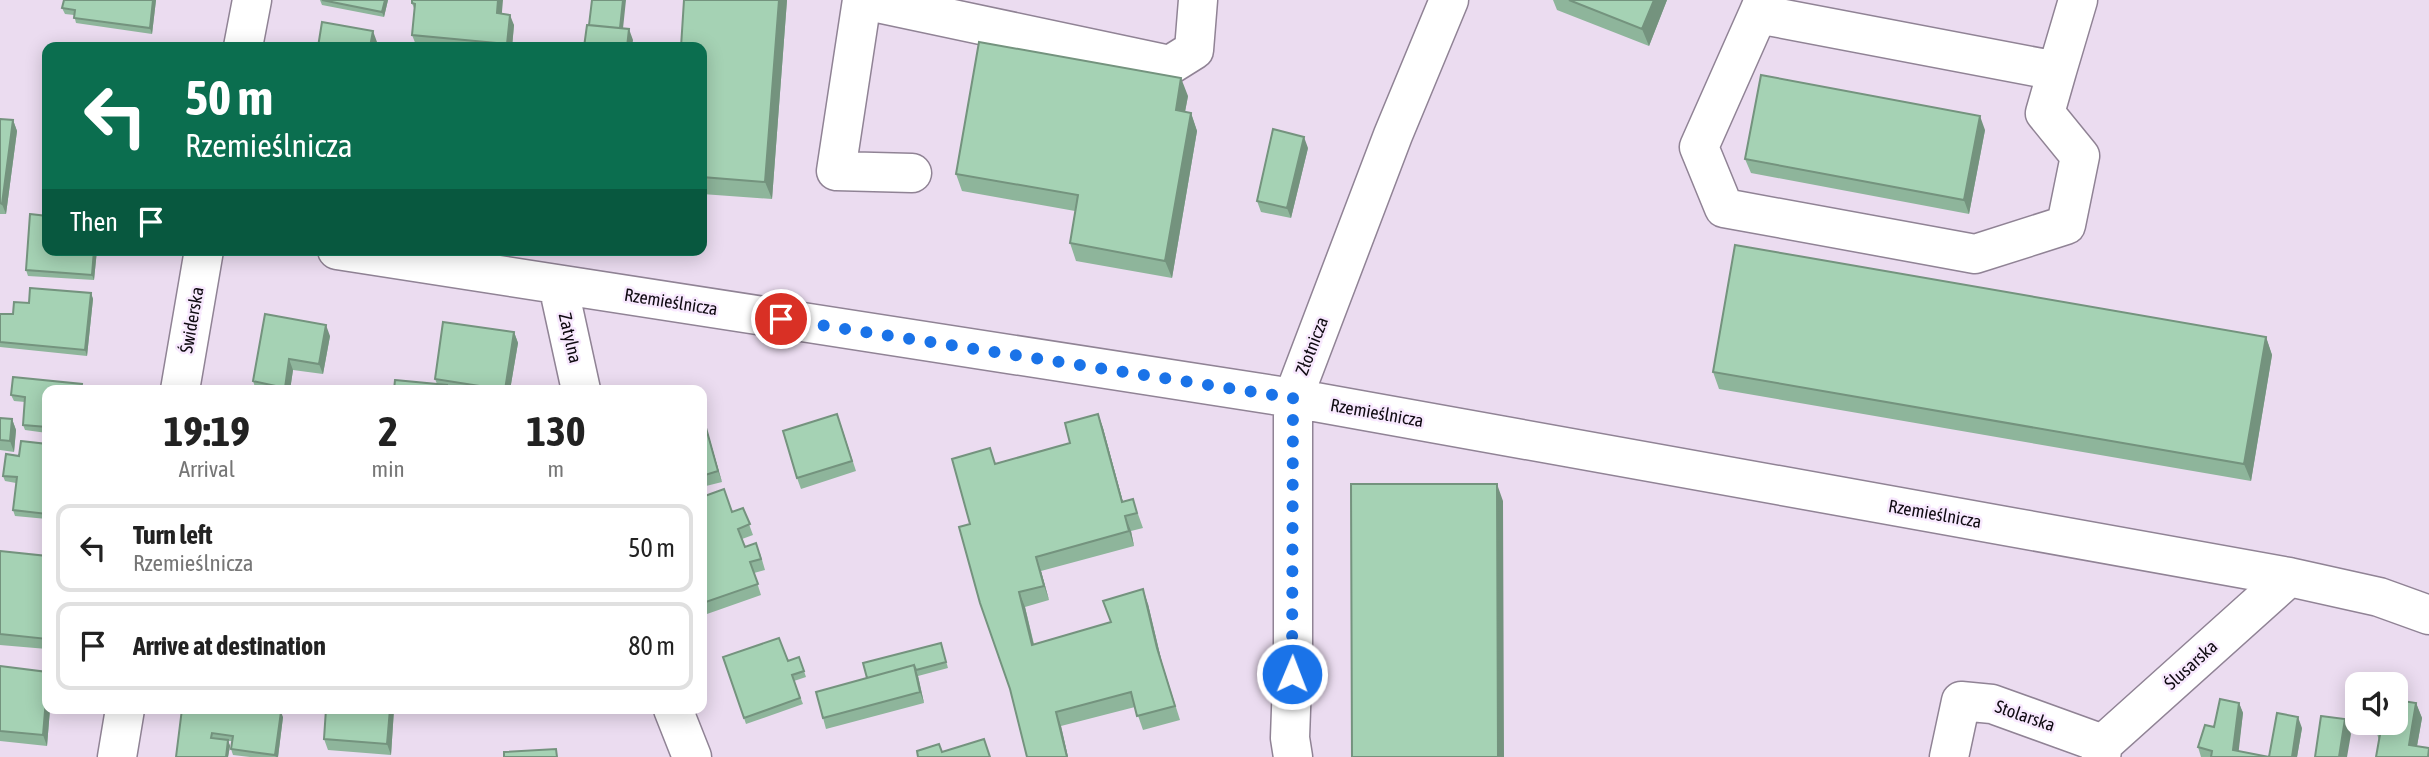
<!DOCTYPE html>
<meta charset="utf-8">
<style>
:root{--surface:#fff;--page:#f6f6f6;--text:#222;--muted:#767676;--line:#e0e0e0}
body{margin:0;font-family:"Asap Condensed",sans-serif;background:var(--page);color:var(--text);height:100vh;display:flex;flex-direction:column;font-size:26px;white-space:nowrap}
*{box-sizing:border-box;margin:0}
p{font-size:23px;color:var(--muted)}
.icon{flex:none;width:38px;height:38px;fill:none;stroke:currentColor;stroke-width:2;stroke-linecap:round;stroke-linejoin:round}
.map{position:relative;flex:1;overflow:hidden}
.details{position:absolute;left:42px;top:385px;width:665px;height:329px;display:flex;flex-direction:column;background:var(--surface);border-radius:14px;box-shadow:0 4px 18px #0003}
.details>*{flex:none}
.hud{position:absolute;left:42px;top:42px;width:665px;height:214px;border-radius:14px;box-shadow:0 4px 18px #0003;background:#0b6e4f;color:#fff;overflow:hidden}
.fabs{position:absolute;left:2345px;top:672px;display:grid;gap:14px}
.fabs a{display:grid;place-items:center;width:63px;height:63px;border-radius:14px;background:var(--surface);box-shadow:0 4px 18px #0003;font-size:35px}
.pin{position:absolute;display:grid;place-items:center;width:60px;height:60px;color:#fff;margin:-30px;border:4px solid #fff;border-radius:50%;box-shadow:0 2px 7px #0007}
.me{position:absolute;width:77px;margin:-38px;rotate:1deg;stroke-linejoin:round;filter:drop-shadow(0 0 5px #0008)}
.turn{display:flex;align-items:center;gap:24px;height:147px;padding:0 28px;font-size:32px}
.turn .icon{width:91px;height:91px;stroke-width:2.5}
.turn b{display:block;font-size:49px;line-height:60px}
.then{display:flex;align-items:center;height:66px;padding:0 28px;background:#0003;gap:14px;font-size:26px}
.eta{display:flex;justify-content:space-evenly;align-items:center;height:119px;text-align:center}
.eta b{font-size:42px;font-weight:700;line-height:49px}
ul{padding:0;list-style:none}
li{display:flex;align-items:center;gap:21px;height:88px;margin:0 14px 10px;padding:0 14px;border:4px solid var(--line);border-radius:14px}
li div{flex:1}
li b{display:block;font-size:26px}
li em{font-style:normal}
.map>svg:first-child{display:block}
</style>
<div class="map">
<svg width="2429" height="757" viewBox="0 0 2429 757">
<rect width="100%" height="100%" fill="#ebdcf0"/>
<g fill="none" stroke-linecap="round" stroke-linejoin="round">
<!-- minor casing -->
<g stroke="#908395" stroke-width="41">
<path id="minor" d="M862,0l-26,171 76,2
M863,0l307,65 24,-15 4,-50
M1764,0l-6,14 299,57 21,-71
M1758,14l-59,133 25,61 251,46 91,-29 14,-69 -35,-43 12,-42
M243,47l9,-47
M337,250l956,148 996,179 90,20 50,18
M558,285l23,105
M180,390l24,-140
M673,709l19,48
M117,757l8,-48
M1293,757l-3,-19 3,-85v-255l100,-263 56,-135
M1949,757l12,-56 31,3 111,40
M2101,757l2,-13 186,-167"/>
</g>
<!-- minor -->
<use href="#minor" stroke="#fff" stroke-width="38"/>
</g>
<!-- wall -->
<path fill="#8eb59b" d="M156,0l-4,34 -76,-11 -2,-8 -9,-1 -3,-6z
M320,0h68l-4,17 -62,-12z
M787,0l-15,199 -70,-5v-147z
M1553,0h114l-18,46 -92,-36z
M412,3l90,10 12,12 -2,22h-78l-18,-2 -4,-10 3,-24z
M1188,96l-3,16 6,1 6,18 -25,147 -96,-17 -6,-18 5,-32 -113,-20 -6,-17z
M0,119l13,1 4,11 -11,83h-6z
M1985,130l-16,84 -218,-41 -6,-14z
M1308,148l-17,70 -30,-6 -4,-11z
M47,250h50l-3,30 -66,-4 -2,-6z
M91,293l2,6 -6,57 -87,-9v-33h13l16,-11z
M514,332l4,11 -8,47h-116l43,-6 -2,-5z
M330,336l-7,38 -30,-4 -3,20h-34l-3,-9z
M2266,337l6,18 -21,126 -532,-92 -6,-17z
M13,377l69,7 2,6h-37v43l-22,-3 -2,-5 2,-23 -11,-1 -3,-6z
M1098,414l5,14 20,74 15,12 5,14 -12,3 3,15 -93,25 8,29 -24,7 9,37 77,-22 37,-18 14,59 18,57 -37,10 -8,-23 -74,19 7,31h-41l-57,-233 26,-60 74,-21z
M702,417h1l3,10 16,55 -20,5z
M0,418l12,1 4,11 -2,22 -14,-2z
M841,425l15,46 -55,18 -4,-11z
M47,444v75l-32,-3 -2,-6 3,-27 -11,-2 -2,-5 16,-20z
M743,508l10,27 -11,4 3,8 15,6 5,17 -11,3 7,22 -54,19 -5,-15 31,-87z
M0,551l47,5v93l-47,-4z
M941,643l7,25 -30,8 6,27 -98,26 -3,-11 44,-40z
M723,657l78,5 5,15 -12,4 9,23 -57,20z
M0,666l47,43h3l-3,37 -47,-5z
M2239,703l4,10 -5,38 31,6 33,-29 -5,29h-96l-3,-10 16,-20z
M2416,703l6,15 -5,28 -38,-6 -4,-12z
M182,709l101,8 -5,40h-28l-17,-2 -2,-6 1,-8h-4l2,5 -2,11h-52z
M326,709h68l-3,46 -63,-5 -4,-11z"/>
<!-- shaded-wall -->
<path fill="#74937e" d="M153,0h3l-4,34 -2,-6z
M385,0h3l-4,17 -2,-5z
M498,0h5l-2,23 -4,-10z
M623,0h3l-4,38 -2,-5z
M779,0h8l-15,199 -7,-17z
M1654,0h13l-18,46 -7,-17z
M510,15l4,10 -2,22h-3l-2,-3z
M629,29l4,11 -1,7h-5z
M373,31l4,11 -1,5h-6z
M1181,78l7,18 -6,31 -6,-17z
M1191,113l6,18 -25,147 -7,-17z
M1980,116l5,14 -16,84 -5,-14z
M13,120l4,11 -11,83 -4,-10z
M1304,137l4,11 -17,70 -4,-10z
M94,250h3l-3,30 -2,-5z
M91,293l2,6 -6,57 -2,-6z
M326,325l4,11 -7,38 -4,-10z
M514,332l4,11 -8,47h-5z
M2266,337l6,18 -21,126 -7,-17z
M289,359l4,11 -3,20h-4l-1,-2z
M1098,414l5,14 24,89 -5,-15z
M703,417l3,10 16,55 -4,-11z
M12,419l4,11 -2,22 -4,-11z
M1497,484l6,17 1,256h-6z
M1125,516l6,15 3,15 -5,-15z
M1036,557l5,14 8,29 -5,-14z
M1143,589l5,15 14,59 18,57 -23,-72z
M1019,592l6,15 12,52 -5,-14z
M914,665l4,11 6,27 -4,-11z
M47,687v22h3l-3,37 -4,-11z
M2239,703l4,10 -5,44 -5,-7z
M2416,703l6,15 -7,39 -6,-12z
M390,709h4l-3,46 -4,-11z
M281,712l2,5 -5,40h-2l-1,-2z
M1056,712l5,14 7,31h-1z
M2298,717l4,11 -5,29h-5z
M2345,719l6,15 -4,23h-8z
M228,740l2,6 -2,11h-2z"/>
<!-- building -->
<path fill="#a5d2b4" stroke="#74937e" stroke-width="2" d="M64,0h89l-3,28 -76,-10 1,-8 -13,-2z
M322,0h63l-3,12z
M412,0h86l-1,13 13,2 -3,29 -95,-9 3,-31 -3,-1z
M592,0h31l-3,28 -31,-3z
M684,0h95l-14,182 -63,-5v-130h-21z
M1569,0h85l-12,29z
M322,22l51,9 -3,16h-52z
M587,25l42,4 -2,18h-43z
M979,42l202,36 -5,32 15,3 -26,148 -95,-18 8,-48 -122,-21z
M1761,75l219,41 -16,84 -219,-41z
M0,119l13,1 -11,84 -2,-1z
M1273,129l31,8 -17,71 -30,-7z
M30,214l17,2v34h47l-2,25 -66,-5z
M1735,245l531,92 -22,127 -531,-92z
M30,288l61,5 -6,57 -85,-8v-28h13l1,-12 15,1z
M265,314l61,11 -7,39 -30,-5 -4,29 -32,-7z
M443,322l71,10 -9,58 -70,-11z
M13,377l69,7 -1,6h-34v37l-24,-2 2,-28 -14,-2z
M395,380l52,5v5h-53z
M837,414l15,47 -55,17 -14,-47z
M1098,414l24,88 11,-3 4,14 -12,3 4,15 -93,26 8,29 -25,6 13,53 79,-23 -8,-21 40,-12 14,59 18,58 -38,10 -6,-24 -75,20 11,45h-40l-17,-68 -30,-86 -21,-76 11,-3 -18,-65 38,-11 5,16 75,-21 -5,-20z
M702,417h1l15,54 -16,5z
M0,418l12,1 -2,22 -10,-1z
M21,441l26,3v70l-34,-4 4,-33 -14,-1 3,-22 13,2z
M1351,484h146l1,273h-146z
M724,489l8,23 11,-4 7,16 -12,5 7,18 11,-4 5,16 -11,3 8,22 -55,19 -1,-4v-102z
M0,551l47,5v83l-47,-5z
M779,638l9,23 11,-4 5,14 -12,4 8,23 -56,20 -21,-61z
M941,643l5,19 -30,8 -2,-5 -47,13 -4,-15z
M914,665l6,27 -97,26 -7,-26z
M0,666l47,6v15l-4,48 -43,-4z
M2220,699l19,4 -6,47 36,7 8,-44 21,4 -6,40h-81l1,-6 -14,-4 7,-22 9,2z
M2396,700l20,3 -7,42 20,3 -1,9h-52l5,-28 -6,-1v-5h21z
M182,709h76l23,3 -6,43 -44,-6 2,-13 -21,-3 -1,5 17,2 -2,17h-50z
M326,709h64l-3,35 -63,-5z
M2321,716l24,3 -6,38h-24z
M984,739l6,18h-72l-1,-6 22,-7 3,8z
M556,749l1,8h-53v-5z"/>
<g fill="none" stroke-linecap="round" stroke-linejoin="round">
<!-- route -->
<path stroke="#1a73e8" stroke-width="12" stroke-dasharray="0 21.6" d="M781,319l512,79 -1,276"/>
</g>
<g text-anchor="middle" stroke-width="5" stroke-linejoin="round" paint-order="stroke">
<!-- street labels -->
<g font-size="18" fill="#100b12" stroke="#f8e9fe">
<text transform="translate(671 302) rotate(9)" y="6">Rzemieślnicza</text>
<text transform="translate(192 320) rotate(-80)" y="6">Świderska</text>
<text transform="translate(570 338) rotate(77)" y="6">Zatylna</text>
<text transform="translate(1312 346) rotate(-69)" y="6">Złotnicza</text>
<text transform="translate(1377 413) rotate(10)" y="6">Rzemieślnicza</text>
<text transform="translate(1935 514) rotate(10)" y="6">Rzemieślnicza</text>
<text transform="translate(2191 665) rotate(-42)" y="6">Ślusarska</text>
<text transform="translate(2025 716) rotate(19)" y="6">Stolarska</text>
</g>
</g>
</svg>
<div class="fabs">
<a><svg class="icon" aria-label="sound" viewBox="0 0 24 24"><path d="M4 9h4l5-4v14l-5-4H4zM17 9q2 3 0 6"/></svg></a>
</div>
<div class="pin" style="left:781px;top:319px;background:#d93025"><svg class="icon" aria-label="arrive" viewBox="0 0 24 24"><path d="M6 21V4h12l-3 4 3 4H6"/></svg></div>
<svg class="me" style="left:1292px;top:674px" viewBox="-20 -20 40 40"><circle r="17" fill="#1a73e8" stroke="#fff" stroke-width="3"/><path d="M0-11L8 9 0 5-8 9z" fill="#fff"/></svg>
<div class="hud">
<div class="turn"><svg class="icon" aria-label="left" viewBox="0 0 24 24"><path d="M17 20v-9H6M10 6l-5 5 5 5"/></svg><div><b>50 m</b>Rzemieślnicza</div></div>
<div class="then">Then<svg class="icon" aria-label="arrive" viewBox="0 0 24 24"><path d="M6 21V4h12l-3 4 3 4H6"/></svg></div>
</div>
<section class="details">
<div class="eta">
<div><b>19:19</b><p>Arrival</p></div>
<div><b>2</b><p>min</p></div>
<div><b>130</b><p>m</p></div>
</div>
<ul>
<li><svg class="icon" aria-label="left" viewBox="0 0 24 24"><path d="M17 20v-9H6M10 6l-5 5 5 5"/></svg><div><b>Turn left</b><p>Rzemieślnicza</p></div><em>50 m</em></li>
<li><svg class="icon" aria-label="arrive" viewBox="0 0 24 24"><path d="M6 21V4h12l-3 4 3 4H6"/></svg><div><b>Arrive at destination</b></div><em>80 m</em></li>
</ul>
</section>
</div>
